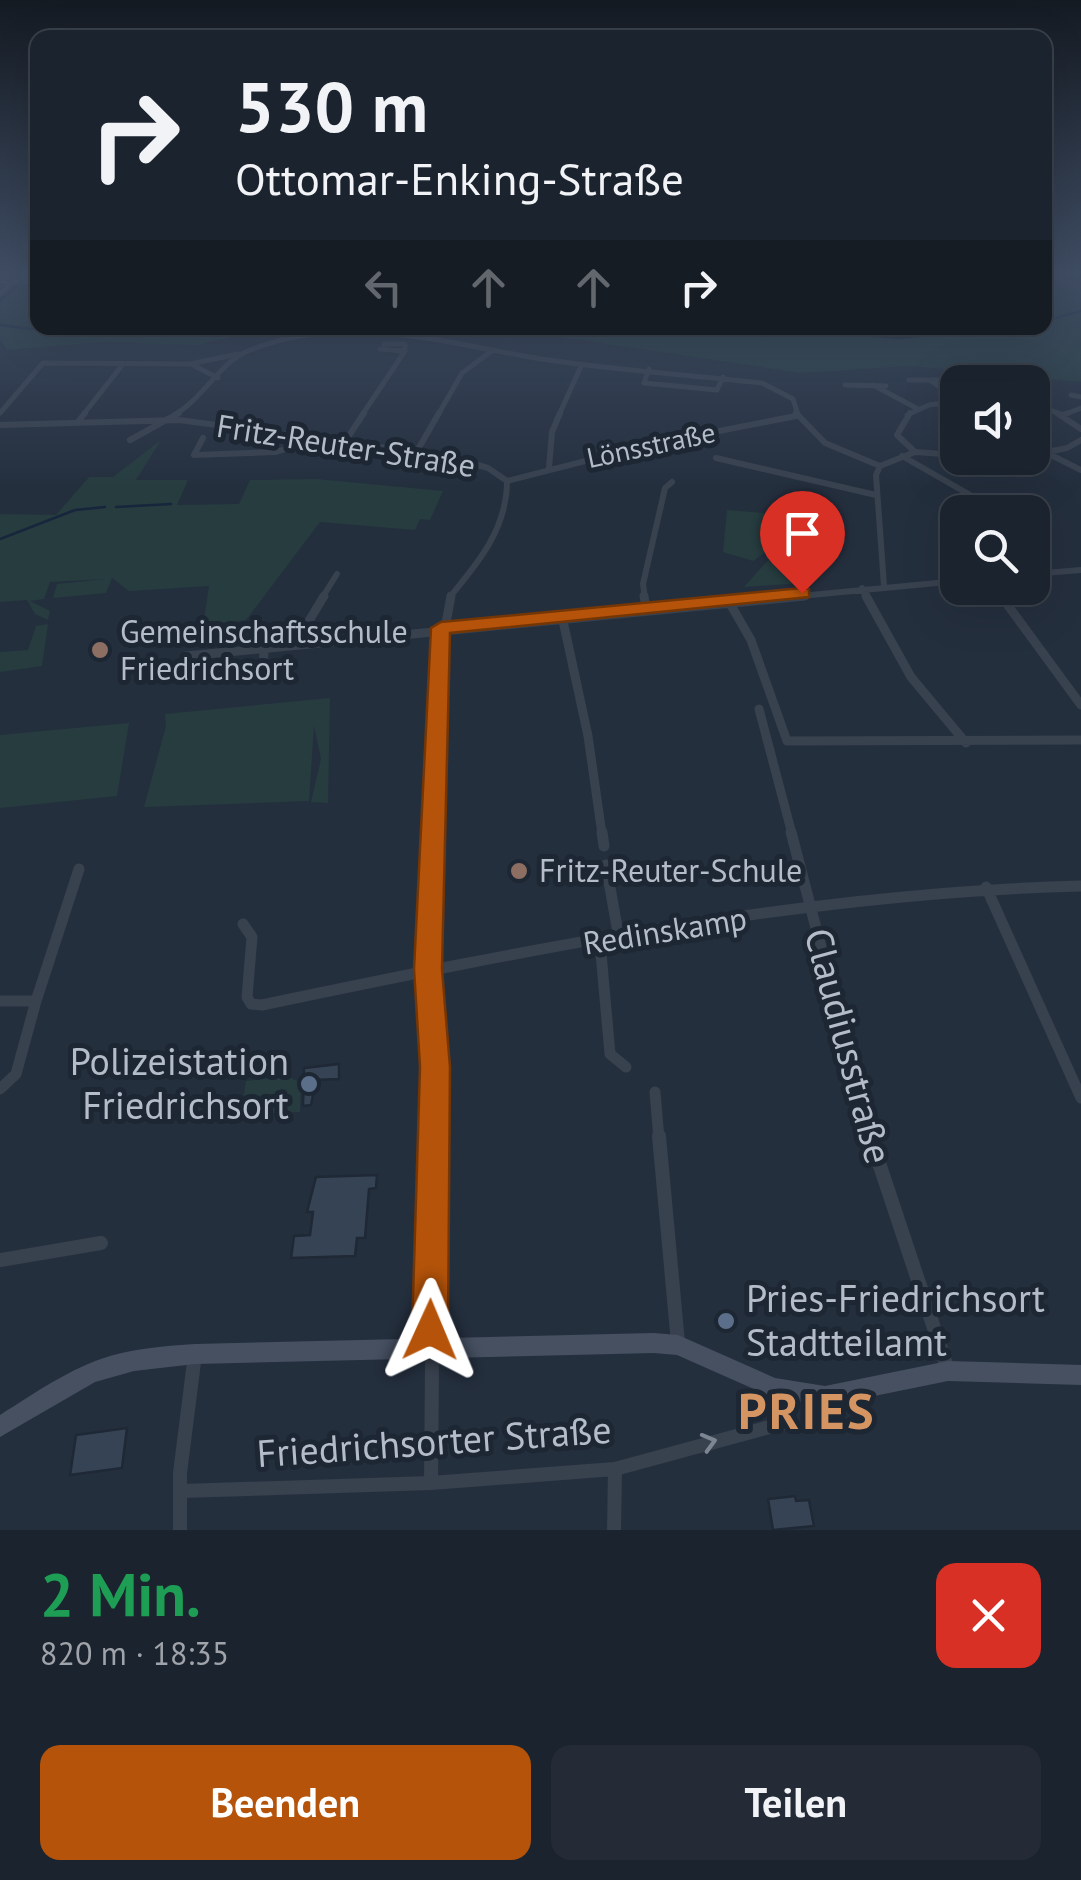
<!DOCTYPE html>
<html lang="de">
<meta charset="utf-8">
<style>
:root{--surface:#1b232e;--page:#242b36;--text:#f1f3f6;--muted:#a0a4aa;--line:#39404a;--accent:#b45309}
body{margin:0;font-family:"PT Sans",sans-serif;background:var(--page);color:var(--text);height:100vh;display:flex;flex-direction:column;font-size:38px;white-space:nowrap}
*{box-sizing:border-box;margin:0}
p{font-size:32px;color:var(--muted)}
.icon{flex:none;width:55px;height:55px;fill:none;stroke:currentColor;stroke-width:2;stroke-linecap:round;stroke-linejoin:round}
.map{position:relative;height:1530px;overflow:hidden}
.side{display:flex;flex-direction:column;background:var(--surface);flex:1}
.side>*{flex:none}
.guide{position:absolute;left:30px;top:30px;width:1022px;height:305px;border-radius:20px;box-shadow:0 10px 40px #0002,0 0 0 2px var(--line);background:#1b232e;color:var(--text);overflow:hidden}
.controls{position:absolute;left:940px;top:365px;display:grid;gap:20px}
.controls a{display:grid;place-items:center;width:110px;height:110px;border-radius:20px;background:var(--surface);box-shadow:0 10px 40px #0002,0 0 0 2px var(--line);font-size:50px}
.pin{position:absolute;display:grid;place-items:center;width:85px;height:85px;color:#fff;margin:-102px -42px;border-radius:50% 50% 50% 0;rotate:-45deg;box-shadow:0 0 10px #0007}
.pin .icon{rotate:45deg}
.me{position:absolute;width:110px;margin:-55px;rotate:1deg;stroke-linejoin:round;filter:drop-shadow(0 0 8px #0008)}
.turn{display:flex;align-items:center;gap:35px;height:210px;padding:0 40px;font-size:45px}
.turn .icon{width:130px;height:130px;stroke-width:2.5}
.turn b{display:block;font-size:70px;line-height:85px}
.lanes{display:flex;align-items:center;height:95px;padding:0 40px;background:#0003;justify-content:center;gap:50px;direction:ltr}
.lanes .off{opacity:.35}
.round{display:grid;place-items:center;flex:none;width:105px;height:105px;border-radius:20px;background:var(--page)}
.summary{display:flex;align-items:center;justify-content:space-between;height:170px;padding:0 40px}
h1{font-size:60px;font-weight:600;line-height:75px;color:#1e9e55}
.action{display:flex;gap:20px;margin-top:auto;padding:20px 40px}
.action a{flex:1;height:115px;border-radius:20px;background:var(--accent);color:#fff;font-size:40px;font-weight:600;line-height:115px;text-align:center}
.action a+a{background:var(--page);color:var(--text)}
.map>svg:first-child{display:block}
</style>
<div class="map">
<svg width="1081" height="1530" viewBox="0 0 1081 1530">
<rect width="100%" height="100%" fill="#242f3e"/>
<!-- green -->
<path fill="#263c3f" d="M1052,279l29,10v93l-170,-16 -110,7 -300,-45h544v-46z
M37,283l1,45h203l-6,8 -38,9 -91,-3 -99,8 -7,-10v-42l15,-14z
M161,440l-25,40h52l-11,25 62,-1 11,-24 67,-1 126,12 -13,29 -10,-1 -5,11 -95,-8 -74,98 -43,6 6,-40 -80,5 -17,-13 -6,15 -53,5 4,-14 49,-5 -56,3 -6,17 -14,2 20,10 -2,9 -13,-6 -8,-14 -27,2v-88l56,1 33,-38h24z
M727,510l84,7 1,20 -37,8 -22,16 -30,-9z
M816,545l-1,37 -71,5 26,-29z
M48,624l-6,42 -42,6v-20l28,-2 8,-24z
M330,698l-2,105 -17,-1 10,-43 -7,-33 -5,75 -165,6 22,-81 -1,-12z
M129,723l-12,73 -117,12v-73z
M287,1076l14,7 -1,29 -59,2 5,-33z"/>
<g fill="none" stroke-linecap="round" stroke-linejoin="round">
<!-- stream -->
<path stroke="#17263c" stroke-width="2.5" d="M0,301l17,-15
M1045,321l36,-10
M0,325l55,7 60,-4
M779,328l119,10 118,-10
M116,507l55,-3
M0,539l75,-29 30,-3"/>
</g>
<!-- building -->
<path fill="#364354" stroke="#1f2835" stroke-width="2.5" d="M339,1064v15l-23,1 -5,25 -8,1 1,-38z
M377,1175l-1,13 -7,1 -4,49h-8l-2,18 -64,2 3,-22 16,-1 3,-23h-6l9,-35z
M127,1428l-5,40 -52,7 6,-40z
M795,1496l1,5 13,-1 5,26 -41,4 -5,-31z"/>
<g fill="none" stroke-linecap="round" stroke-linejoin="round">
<!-- street-far4 -->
<path stroke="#38414e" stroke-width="5" d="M1045,273l36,14
M0,278h16
M15,279l23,1
M380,349l25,2
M193,365l25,13
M649,369l-5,14 73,7 6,-13
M909,380h51
M931,381l27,18
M845,385l41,1
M873,385l45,24
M1032,388l12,2
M1071,395l10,2
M1032,404l32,11
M0,413l43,-50 147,1 48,-10
M83,415l40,-51
M174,415c28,-15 46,-53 74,-64 96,-40 196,-8 293,8 73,11 148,16 221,24l31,16 5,16
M362,415l43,-64v-7h-21
M438,415l24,-42 31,-23
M559,415l23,-51
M907,415l22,-10 29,-4
M1063,415l18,-7"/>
<!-- street-far3 -->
<path stroke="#38414e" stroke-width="6" d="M796,413l29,30 55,23
M910,413l-13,22 18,17 43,3
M1057,413l24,16
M1063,415l5,-2
M77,423l8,-10
M0,425l179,-5 268,36 41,12 19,13
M203,438l-9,17 82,-3 38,-12
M130,440l49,-27
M344,443l20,-30
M417,451l22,-38
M1047,453l34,17
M1032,455l35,-7 14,-8
M902,456l91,52 -3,4
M716,458l160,37
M549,468l3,-36 8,-19
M507,481l141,-36 148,-29
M1032,574l49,-4
M884,586l-8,-111 4,-9 35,-14
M862,588l6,10
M995,588l8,10
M322,598l15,-24
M449,598c29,-35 58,-69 58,-117
M645,598l-2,-14 22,-96 7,-6
M779,598l179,-17"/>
<!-- street-far2 -->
<path stroke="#38414e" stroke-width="9" d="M644,596l2,13
M866,596l45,81 55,66
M1001,596l80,109
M728,600l23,40 36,101 294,-1
M562,616l26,120 14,98
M295,644l29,-48
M264,648l-1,31 12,-1
M186,656l619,-60
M759,709l33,125
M432,834l6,-168 13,-70"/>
<!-- street-far1 -->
<path stroke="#38414e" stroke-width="11" d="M433,832l-5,137 6,170
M602,832l2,14
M791,832l80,307
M606,865l13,73
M986,887l95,211
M243,924l9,13 -5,60 4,7 11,1c268,-56 544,-112 819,-119
M600,942l10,112 16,13
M0,1001h36l-20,73 -16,15
M36,1001l43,-132
M655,1092l4,47"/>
<!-- street -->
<path stroke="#38414e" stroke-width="14" d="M659,1136l19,207
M870,1136l78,234
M0,1260l101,-17
M431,1483l3,-347
M182,1491l249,-8 184,-14 169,-46 9,-30
M180,1530v-57l15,-119
M614,1530l1,-61"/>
<!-- secondary -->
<path fill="#465061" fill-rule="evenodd" d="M20,272h7l-27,24v-5z
M1068,272h7l6,5v5z
M654,1333l24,2 97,43 50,8 123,-25 133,4v20l-133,-4 -123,25 -51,-8 -97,-43 -23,-2 -459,11 -61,7 -39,11 -95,55v-22c35,-22 70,-47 110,-59 28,-8 57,-10 85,-12z"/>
<!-- rail -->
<path stroke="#5a6575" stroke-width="2.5" stroke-dasharray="6 6" stroke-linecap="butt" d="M0,282h38"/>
</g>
<!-- one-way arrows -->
<defs><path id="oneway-chevron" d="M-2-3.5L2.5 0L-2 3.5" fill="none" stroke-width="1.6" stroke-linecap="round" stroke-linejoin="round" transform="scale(2.5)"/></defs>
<use stroke="#7c8592" href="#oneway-chevron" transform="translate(709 1442) rotate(-16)"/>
<!-- sky -->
<linearGradient id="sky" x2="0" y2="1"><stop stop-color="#141a22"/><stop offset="0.56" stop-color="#3f4d63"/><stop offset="1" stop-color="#3f4d63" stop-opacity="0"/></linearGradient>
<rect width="1081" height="487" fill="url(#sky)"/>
<!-- route -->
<path fill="#b45309" stroke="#753606" stroke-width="2.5" d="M802,588l7,1v8l-359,36 -8,336 8,98 -2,263 -6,12 -12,5 -13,-5 -5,-12 8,-263 -6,-98 17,-341 10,-6z"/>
<!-- markers -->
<g fill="#8d6e63" stroke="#1d2633" stroke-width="4">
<circle cx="100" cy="650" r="10"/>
<circle cx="519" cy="871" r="10"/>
</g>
<g fill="#5c6f8a" stroke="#1d2633" stroke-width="4">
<circle cx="309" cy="1084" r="10"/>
<circle cx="726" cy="1321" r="10"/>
</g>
<g text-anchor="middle" stroke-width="10" stroke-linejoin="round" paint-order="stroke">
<!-- far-street labels -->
<g font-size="28" fill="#b4bcc9" stroke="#1d2633">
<text transform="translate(651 445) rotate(-12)" y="10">Lönsstraße</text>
</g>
<!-- street labels -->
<g font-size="32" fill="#b4bcc9" stroke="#1d2633">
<text transform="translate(346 446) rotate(9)" y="11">Fritz-Reuter-Straße</text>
<text transform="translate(665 931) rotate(-9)" y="11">Redinskamp</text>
</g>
<!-- poi labels -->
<g font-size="32" fill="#b4bcc9" stroke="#1d2633" text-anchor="start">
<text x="120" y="643">Gemeinschaftsschule<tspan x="120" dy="37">Friedrichsort</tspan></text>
<text x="539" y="882">Fritz-Reuter-Schule</text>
</g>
<!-- near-street labels -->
<g font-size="38" fill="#b4bcc9" stroke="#1d2633">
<text transform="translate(848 1046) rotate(75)" y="13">Claudiusstraße</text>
<text transform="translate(434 1442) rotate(-4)" y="13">Friedrichsorter Straße</text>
</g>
<!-- near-poi labels -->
<g font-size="38" fill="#b4bcc9" stroke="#1d2633" text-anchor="end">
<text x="289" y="1075">Polizeistation<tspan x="289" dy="44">Friedrichsort</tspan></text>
<text x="746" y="1312" text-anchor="start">Pries-Friedrichsort<tspan x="746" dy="44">Stadtteilamt</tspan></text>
</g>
<!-- near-district labels -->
<g font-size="50" font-weight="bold" letter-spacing="2.5" fill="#d59563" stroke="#1d2633">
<text x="807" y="1429">PRIES</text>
</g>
</g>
</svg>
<div class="controls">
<a><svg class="icon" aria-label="sound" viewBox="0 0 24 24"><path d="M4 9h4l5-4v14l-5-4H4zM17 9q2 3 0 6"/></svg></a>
<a><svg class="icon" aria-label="search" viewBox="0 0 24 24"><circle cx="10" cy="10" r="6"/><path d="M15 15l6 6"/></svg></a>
</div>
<div class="pin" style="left:802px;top:593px;background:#d93025"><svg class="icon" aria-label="arrive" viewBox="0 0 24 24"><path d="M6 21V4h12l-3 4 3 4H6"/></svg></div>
<svg class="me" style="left:430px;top:1330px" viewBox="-20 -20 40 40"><path d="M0-17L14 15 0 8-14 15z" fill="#b45309" stroke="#fff" stroke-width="4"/></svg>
<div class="guide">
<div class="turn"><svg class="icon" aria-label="right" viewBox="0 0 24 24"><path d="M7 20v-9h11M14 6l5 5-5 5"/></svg><div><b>530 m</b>Ottomar-Enking-Straße</div></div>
<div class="lanes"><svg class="icon off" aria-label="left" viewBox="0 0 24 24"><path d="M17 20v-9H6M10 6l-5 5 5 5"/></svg><svg class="icon off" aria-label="ahead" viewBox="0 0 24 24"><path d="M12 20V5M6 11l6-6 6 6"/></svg><svg class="icon off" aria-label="ahead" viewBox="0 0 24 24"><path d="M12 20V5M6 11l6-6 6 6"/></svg><svg class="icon" aria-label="right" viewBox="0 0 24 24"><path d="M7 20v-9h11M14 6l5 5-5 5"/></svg></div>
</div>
</div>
<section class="side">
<div class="summary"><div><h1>2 Min.</h1><p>820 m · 18:35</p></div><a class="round" style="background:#d93025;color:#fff"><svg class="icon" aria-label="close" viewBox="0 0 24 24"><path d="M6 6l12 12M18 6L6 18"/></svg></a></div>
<div class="action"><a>Beenden</a><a>Teilen</a></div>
</section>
